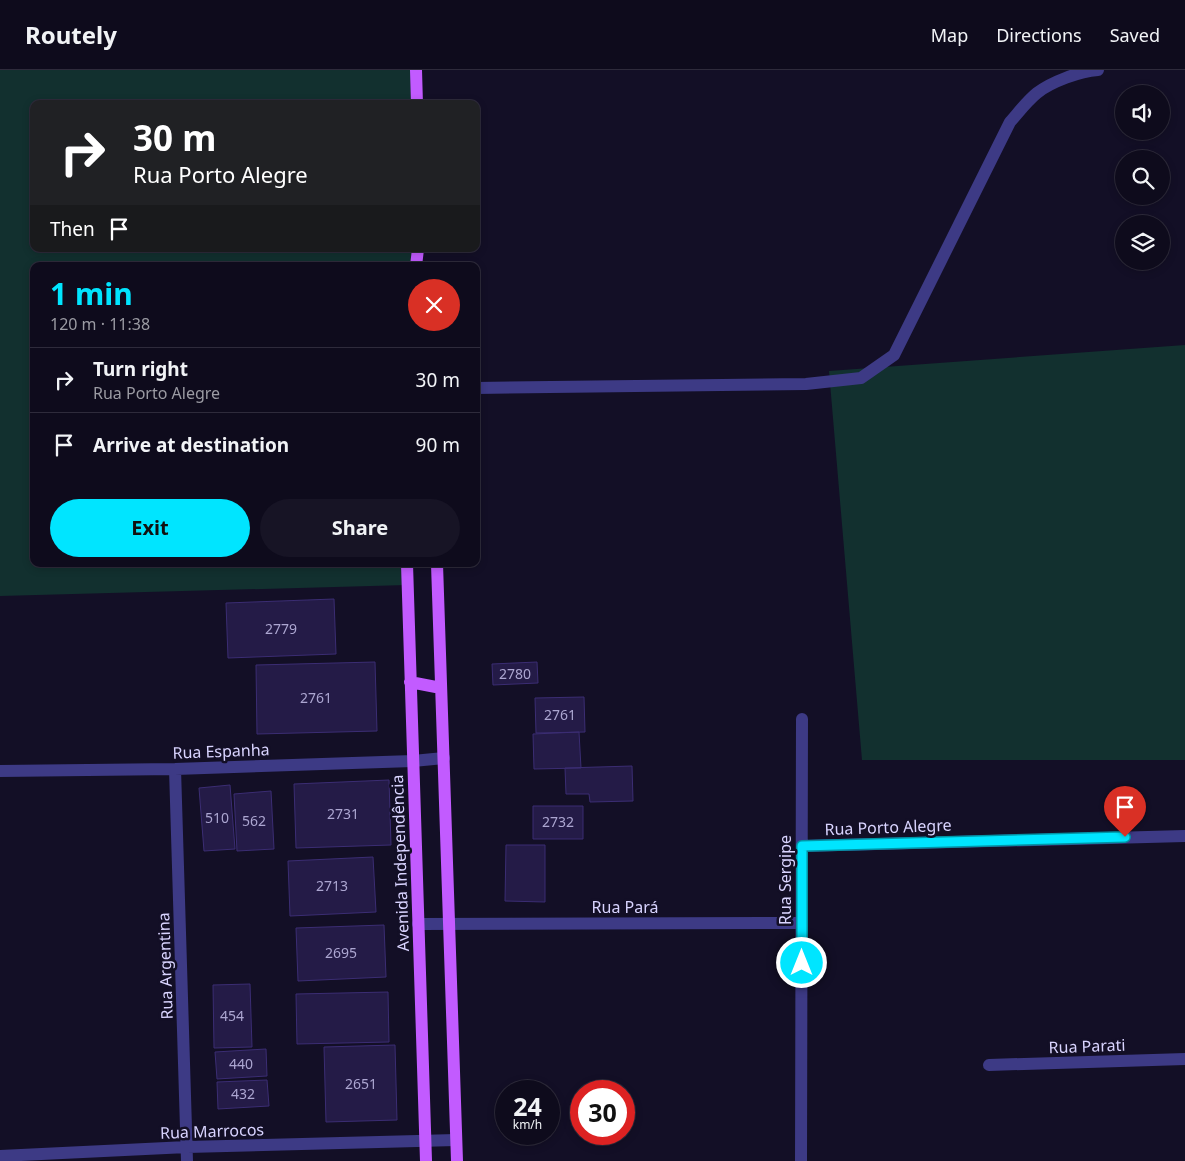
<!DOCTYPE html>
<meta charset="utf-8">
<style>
:root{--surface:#0e0b1c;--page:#171425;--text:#f1f3f6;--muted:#9b9ba3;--line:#2e2b3b;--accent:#00e5ff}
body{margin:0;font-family:"Noto Sans",sans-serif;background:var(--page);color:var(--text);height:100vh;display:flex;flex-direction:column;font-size:19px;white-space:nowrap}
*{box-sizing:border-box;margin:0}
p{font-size:16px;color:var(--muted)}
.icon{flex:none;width:28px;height:28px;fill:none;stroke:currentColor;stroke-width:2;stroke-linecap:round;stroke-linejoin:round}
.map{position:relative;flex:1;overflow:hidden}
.panel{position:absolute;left:30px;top:192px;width:450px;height:305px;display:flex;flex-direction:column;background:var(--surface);border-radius:10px;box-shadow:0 2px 8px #0003,0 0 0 1px var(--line)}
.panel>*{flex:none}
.guide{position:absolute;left:30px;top:30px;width:450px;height:152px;border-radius:10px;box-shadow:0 2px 8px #0003,0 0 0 1px var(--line);background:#202124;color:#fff;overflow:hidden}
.tools{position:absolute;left:1115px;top:15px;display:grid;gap:10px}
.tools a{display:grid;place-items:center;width:55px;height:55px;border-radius:50%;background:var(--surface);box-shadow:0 2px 8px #0003,0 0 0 1px var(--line);font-size:25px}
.speed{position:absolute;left:495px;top:1010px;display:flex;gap:10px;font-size:25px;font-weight:700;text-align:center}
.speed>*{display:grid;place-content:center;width:65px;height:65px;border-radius:50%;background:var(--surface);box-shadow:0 2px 8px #0003,0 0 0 1px var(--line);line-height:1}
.speed small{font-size:12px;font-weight:400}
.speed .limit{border:8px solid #d22;background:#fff;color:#111}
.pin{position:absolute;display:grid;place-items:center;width:42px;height:42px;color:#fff;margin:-51px -21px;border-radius:50% 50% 50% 0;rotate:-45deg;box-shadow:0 0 5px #0007}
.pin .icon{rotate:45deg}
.me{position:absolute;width:55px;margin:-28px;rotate:0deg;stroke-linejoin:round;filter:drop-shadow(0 0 4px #0008)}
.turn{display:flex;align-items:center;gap:18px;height:105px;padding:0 20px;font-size:22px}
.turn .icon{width:65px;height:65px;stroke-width:2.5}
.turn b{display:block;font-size:35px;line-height:42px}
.then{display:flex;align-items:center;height:48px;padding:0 20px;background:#0003;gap:10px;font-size:19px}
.round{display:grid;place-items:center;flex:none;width:52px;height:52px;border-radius:26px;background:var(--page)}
.headline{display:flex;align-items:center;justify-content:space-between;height:85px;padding:0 20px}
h1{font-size:30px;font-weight:700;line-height:38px;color:var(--accent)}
.button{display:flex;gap:10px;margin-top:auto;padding:10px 20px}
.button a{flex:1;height:58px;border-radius:30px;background:var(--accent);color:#111;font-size:20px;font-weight:700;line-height:58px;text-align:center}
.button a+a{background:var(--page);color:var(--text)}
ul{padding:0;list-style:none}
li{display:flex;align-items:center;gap:15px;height:65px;padding:0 20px;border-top:1px solid var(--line)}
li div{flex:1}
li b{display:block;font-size:19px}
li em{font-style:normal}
header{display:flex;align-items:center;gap:30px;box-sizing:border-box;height:70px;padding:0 25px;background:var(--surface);border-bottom:1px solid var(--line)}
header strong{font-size:24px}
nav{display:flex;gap:28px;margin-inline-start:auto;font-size:18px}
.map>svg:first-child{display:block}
</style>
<header>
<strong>Routely</strong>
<nav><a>Map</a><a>Directions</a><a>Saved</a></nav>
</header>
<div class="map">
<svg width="1185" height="1091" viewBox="0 0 1185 1091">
<rect width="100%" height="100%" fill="#130f26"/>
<!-- green -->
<path fill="#12302f" d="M0,0h416l1,34h-383v145h384l-2,17h-382v298h373v21l-407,11z
M1185,275v415h-323l-33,-389z"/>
<!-- building -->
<path fill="#241b47" stroke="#3b2d73" d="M334,529l2,55 -108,4 -2,-55z
M375,592l2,69 -120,3 -1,-69z
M537,592l1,21 -45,2 -1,-21z
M584,627l1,35 -49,1 -1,-35z
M579,662l2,36 -47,1 -1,-35z
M632,696l1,35 -43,1 -1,-8h-23l-1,-26z
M389,710l2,65 -95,3 -2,-64z
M230,715l5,64 -31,2 -5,-63z
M271,721l3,58 -37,2 -3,-57z
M533,736h50v33h-50z
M506,775h39v57l-40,-1z
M373,787l3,55 -86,4 -2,-55z
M384,855l2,52 -88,4 -2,-53z
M250,914l2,63 -38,1 -1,-63z
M388,922l1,50 -92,2 -1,-50z
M395,975l2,75 -71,2 -2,-75z
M266,979l1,27 -50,3 -2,-27z
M267,1010l2,26 -51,3 -1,-27z"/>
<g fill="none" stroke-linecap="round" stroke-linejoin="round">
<!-- street -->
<path stroke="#3d3a85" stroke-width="12" d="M476,318l330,-4 55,-6 33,-23 116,-233c8,-9 17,-21 27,-29 14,-11 43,-22 61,-23
M175,699l12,392
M0,701l175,-2 238,-8 31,-3
M802,776l383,-10
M418,854l384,-1
M989,995l196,-6
M0,1086l187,-9 269,-7
M801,1091l1,-442"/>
<!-- primary -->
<path stroke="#c25bff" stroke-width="12" d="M416,0l1,34
M416,196l2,-17
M407,494l19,597
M437,494l20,597
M410,612l31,6"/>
</g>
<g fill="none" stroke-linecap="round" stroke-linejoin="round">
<!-- route casing -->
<g stroke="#0095a6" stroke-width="12">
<path id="route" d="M802,893v-117l323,-9"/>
</g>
<!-- route -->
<use href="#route" stroke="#00e5ff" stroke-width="9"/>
</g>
<g text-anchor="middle" stroke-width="5" stroke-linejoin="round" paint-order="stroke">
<!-- number labels -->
<g font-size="14" fill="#aca6d1">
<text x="281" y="564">2779</text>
<text x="515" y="609">2780</text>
<text x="316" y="633">2761</text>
<text x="560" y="650">2761</text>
<text x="343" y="749">2731</text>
<text x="217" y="753">510</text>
<text x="254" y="756">562</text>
<text x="558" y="757">2732</text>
<text x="332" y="821">2713</text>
<text x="341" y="888">2695</text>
<text x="232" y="951">454</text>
<text x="241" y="999">440</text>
<text x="361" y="1019">2651</text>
<text x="243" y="1029">432</text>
</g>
<!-- street labels -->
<g font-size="16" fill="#d9d4ff" stroke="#130f26">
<text transform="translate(221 681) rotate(-2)" y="6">Rua Espanha</text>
<text transform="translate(888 757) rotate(-2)" y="6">Rua Porto Alegre</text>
<text transform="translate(400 793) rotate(-92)" y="6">Avenida Independência</text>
<text transform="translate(785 810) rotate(-90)" y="6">Rua Sergipe</text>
<text x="625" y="843">Rua Pará</text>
<text transform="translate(165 896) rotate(-92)" y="6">Rua Argentina</text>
<text transform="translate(1087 976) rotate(-2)" y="6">Rua Parati</text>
<text transform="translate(212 1061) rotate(-2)" y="6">Rua Marrocos</text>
</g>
</g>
</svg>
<div class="tools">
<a><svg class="icon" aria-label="sound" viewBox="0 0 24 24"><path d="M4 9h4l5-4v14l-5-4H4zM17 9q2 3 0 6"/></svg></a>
<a><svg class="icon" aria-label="search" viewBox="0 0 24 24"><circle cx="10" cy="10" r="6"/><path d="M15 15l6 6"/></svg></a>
<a><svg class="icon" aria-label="layers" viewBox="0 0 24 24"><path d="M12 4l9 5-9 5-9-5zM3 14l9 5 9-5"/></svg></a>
</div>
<div class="speed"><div>24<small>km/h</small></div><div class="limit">30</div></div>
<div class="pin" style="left:1125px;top:767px;background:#d93025"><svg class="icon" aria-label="arrive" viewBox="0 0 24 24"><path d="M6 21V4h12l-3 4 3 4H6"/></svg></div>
<svg class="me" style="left:802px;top:893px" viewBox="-20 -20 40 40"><circle r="17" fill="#00e5ff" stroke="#fff" stroke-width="3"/><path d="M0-11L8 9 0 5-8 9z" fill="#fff"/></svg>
<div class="guide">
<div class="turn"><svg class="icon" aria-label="right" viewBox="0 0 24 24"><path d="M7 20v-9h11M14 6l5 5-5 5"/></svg><div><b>30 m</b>Rua Porto Alegre</div></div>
<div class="then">Then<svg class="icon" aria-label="arrive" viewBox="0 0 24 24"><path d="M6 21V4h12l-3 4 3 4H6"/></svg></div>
</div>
<section class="panel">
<div class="headline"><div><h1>1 min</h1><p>120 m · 11:38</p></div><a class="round" style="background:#d93025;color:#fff"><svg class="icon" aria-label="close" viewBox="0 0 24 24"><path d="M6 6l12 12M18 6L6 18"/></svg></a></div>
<ul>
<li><svg class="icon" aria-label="right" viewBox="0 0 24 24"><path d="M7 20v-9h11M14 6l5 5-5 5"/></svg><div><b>Turn right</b><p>Rua Porto Alegre</p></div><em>30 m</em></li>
<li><svg class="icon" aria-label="arrive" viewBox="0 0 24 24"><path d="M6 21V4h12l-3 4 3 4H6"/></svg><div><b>Arrive at destination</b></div><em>90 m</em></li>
</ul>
<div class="button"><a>Exit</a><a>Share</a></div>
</section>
</div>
